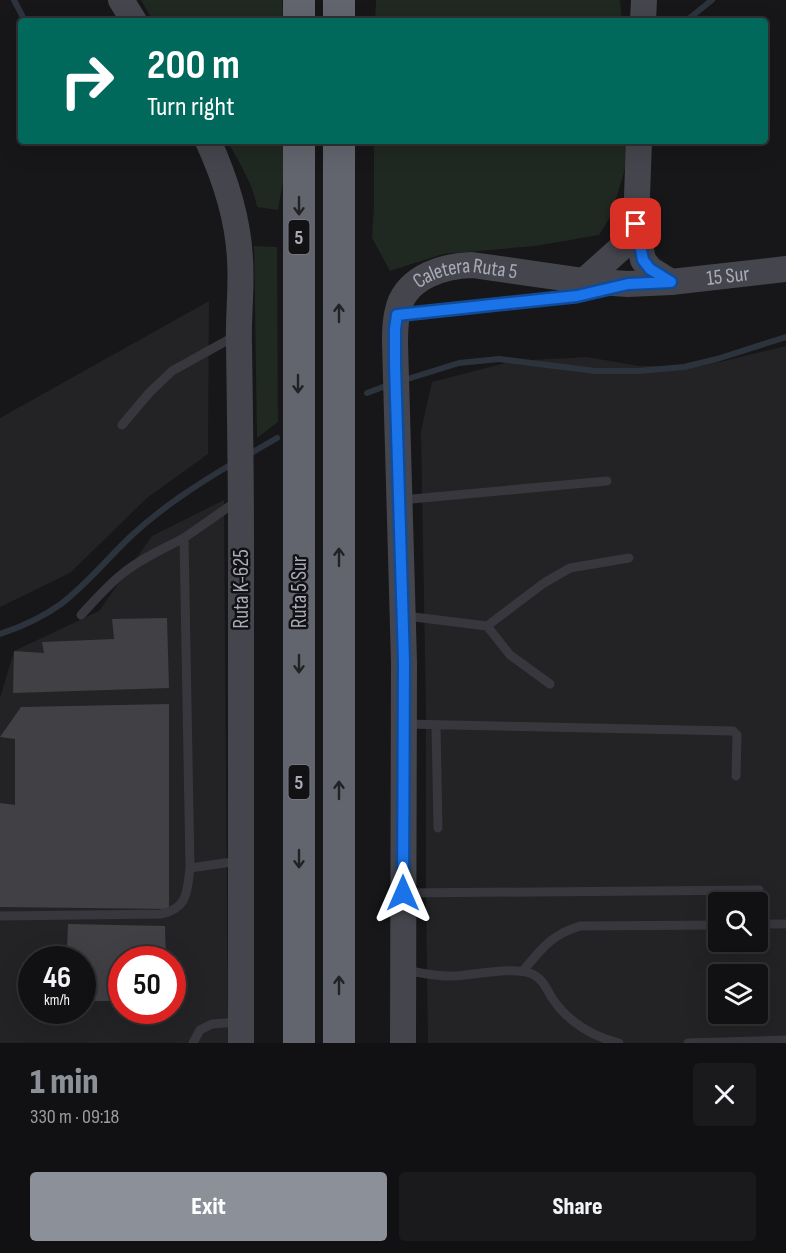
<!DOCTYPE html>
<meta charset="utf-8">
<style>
:root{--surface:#111012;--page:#1a191b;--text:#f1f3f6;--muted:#9c9d9f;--line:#303032;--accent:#8c9099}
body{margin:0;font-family:"Sofia Sans Condensed",sans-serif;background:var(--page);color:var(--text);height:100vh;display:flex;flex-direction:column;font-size:22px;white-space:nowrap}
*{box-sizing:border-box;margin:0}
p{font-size:20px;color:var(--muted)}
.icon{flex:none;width:33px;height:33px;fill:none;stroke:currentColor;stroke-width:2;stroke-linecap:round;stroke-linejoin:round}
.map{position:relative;height:1043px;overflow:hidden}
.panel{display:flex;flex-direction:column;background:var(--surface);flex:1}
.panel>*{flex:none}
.top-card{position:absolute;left:18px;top:18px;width:750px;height:126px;border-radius:6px;box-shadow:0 6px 24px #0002,0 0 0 2px var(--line);background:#00695c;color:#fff;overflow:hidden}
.buttons{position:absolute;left:708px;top:892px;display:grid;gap:12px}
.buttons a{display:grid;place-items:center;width:60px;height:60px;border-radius:6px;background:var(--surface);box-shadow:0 6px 24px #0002,0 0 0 2px var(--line);font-size:30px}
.speed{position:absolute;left:18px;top:946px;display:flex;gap:12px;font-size:30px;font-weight:700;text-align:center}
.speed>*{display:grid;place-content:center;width:78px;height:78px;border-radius:50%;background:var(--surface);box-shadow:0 6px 24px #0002,0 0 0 2px var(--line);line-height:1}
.speed small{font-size:15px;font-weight:400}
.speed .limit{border:9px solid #d22;background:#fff;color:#111}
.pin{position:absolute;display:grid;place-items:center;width:51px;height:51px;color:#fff;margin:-26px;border-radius:12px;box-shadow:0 3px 9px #0006}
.me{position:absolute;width:66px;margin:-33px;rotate:0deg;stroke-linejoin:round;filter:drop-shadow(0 0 4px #0008)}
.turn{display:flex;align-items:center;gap:21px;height:126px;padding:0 30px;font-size:27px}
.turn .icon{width:78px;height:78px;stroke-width:2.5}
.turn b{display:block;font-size:42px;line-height:51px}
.round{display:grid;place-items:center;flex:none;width:63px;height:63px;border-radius:6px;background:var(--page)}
.summary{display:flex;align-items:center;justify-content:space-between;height:102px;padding:0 30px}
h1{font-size:36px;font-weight:800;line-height:45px;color:var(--accent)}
.action{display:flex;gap:12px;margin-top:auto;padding:12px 30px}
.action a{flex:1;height:69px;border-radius:6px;background:var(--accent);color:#fff;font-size:24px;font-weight:800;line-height:69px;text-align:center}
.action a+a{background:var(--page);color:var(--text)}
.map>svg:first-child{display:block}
</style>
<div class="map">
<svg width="786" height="1043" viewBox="0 0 786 1043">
<rect width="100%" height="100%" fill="#171618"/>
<!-- built -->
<path fill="#232225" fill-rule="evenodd" d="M209,301l-1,153 -61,44 -77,75 -70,34v-189z
M786,346v697h-358l-2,-140v-192l-5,-280 11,-49 81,-21 74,-4 52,9h64zM718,903h40v39h-40zM718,975h40v39h-40z
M224,500l4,543h-228v-345l14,-47 85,-40 53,-75zM32,960h50v51h-50zM122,960h50v51h-50z"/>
<!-- green -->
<path fill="#202822" d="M141,0h141l1,21h-130z
M376,0h244l2,21h-247z
M227,141h57l1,29 -7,40 -21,-3c-4,-23 -18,-45 -30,-66z
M374,141h253v21l-16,54 -12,19 -64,11 -92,8 -53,17 -18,-33 2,-32z
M254,246l23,1 1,175 -21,16z"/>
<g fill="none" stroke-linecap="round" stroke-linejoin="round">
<!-- stream -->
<path stroke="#2d333c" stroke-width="6" d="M14,0l11,21
M686,21l26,-21
M401,381l58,-18 40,-4 96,12h43l46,-4 33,-8 69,-22
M367,393l24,-9
M246,456l31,-18
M0,634c21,-7 43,-17 61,-30 25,-19 47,-46 69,-67 32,-30 68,-53 105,-75"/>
</g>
<!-- building -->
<path fill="#414045" d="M167,618l2,70 -156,5 1,-42 30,2 -2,-11 72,-3 -2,-20z
M169,704v205l-169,-2v-104l15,2v-66l-15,-2 21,-30z
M68,924l97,2 1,34h-44v41h-40v-41h-3v-9l-12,-2z"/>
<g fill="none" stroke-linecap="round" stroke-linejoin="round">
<!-- lane -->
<path stroke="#37373d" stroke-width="9" d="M399,315l126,-13 52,-6 20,-5
M122,425l27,-32 23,-22 65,-36
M401,500l206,-19
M237,501l-53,37 6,330 49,-7
M81,615c13,-14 26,-29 41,-41 18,-15 41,-25 62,-36
M406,616l81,10 23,29 40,29
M487,626l57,-43 26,-15 59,-10
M404,724l329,7 4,4 -1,41
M436,725l2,103
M405,893l354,-3
M0,916l161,-2c27,-6 26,-22 29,-46
M758,924h28
M405,970c17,3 33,7 50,6 20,-1 60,-10 77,-2 11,5 14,14 20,24 16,24 39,38 67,45
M523,971c19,-23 28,-36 57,-45l138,-1
M193,1043l7,-13 12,-6 26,-2
M688,1043l98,-3"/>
<!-- secondary -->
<g stroke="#45464d" stroke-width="26">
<path d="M121,0l13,21"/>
<path d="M643,21l1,-21"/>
<path d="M208,141c17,37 30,77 32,118 2,29 -2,58 -1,86 1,66 2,131 2,196 -1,168 0,335 0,502"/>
<path d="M639,141l-3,83 7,36 7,9 21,13"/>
<path d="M584,281l38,-34 14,-23"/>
<path id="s1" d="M403,1043l1,-381 -9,-319c0,-12 0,-25 4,-37 10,-30 45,-40 73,-41l112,16 44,3 43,-2 115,-13"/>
</g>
<!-- highway -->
<path stroke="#63656e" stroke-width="32" d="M299,21v-21
M339,21v-21
M299,141v902
M339,1043v-902"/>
</g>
<!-- one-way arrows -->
<defs><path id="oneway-shaft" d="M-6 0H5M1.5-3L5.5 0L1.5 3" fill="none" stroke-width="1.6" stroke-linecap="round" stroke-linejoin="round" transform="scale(1.5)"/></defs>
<g stroke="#222225">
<use href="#oneway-shaft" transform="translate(299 206) rotate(90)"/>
<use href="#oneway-shaft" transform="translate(339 313) rotate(-90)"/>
<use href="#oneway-shaft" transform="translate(298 384) rotate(90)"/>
<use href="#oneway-shaft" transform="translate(339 557) rotate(-90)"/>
<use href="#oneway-shaft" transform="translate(299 664) rotate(90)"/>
<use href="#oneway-shaft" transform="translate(339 790) rotate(-90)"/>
<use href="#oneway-shaft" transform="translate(299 859) rotate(90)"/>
<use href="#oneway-shaft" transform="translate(339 985) rotate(-90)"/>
</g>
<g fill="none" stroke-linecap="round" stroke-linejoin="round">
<!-- route casing -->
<g stroke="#114b97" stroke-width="15">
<path id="route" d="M403,893l1,-231 -9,-297v-36l2,-14 180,-19 51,-12 43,-2 -21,-13 -7,-9 -7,-36"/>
</g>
<!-- route -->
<use href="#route" stroke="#1a73e8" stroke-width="10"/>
</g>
<g text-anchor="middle" stroke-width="5" stroke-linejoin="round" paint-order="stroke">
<!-- shield labels -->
<g fill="#121113" stroke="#7c7d86" stroke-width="1.5">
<rect x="288.5" y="220" width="21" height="34" rx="4.5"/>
<rect x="288.5" y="765" width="21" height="34" rx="4.5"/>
</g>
<g font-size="20" font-weight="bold" fill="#a9abb8">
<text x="299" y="244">5</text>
<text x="299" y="789">5</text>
</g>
<!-- street labels -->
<g font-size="21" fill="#a9abb8" stroke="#121113">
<text dy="7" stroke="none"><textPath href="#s1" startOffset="1084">15 Sur</textPath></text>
<text dy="7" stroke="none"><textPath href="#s1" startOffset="819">Caletera Ruta 5</textPath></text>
<text transform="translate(241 589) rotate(-90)" y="7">Ruta K-625</text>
<text transform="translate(299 592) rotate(-90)" y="7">Ruta 5 Sur</text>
</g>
</g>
</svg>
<div class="buttons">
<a><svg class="icon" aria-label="search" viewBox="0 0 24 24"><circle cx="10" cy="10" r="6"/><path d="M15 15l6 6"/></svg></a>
<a><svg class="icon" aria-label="layers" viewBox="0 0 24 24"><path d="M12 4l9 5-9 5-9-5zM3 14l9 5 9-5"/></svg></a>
</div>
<div class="speed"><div>46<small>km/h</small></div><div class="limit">50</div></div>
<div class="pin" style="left:636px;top:224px;background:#d93025"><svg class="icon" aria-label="arrive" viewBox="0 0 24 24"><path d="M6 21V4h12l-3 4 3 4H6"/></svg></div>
<svg class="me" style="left:403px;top:893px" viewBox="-20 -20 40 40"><path d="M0-17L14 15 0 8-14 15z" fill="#1a73e8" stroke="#fff" stroke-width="4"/></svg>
<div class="top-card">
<div class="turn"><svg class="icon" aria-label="right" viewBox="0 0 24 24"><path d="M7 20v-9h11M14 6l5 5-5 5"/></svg><div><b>200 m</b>Turn right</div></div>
</div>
</div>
<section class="panel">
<div class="summary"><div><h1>1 min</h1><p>330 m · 09:18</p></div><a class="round"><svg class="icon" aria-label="close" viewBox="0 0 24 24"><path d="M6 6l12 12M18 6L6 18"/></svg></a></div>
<div class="action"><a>Exit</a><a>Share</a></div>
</section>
